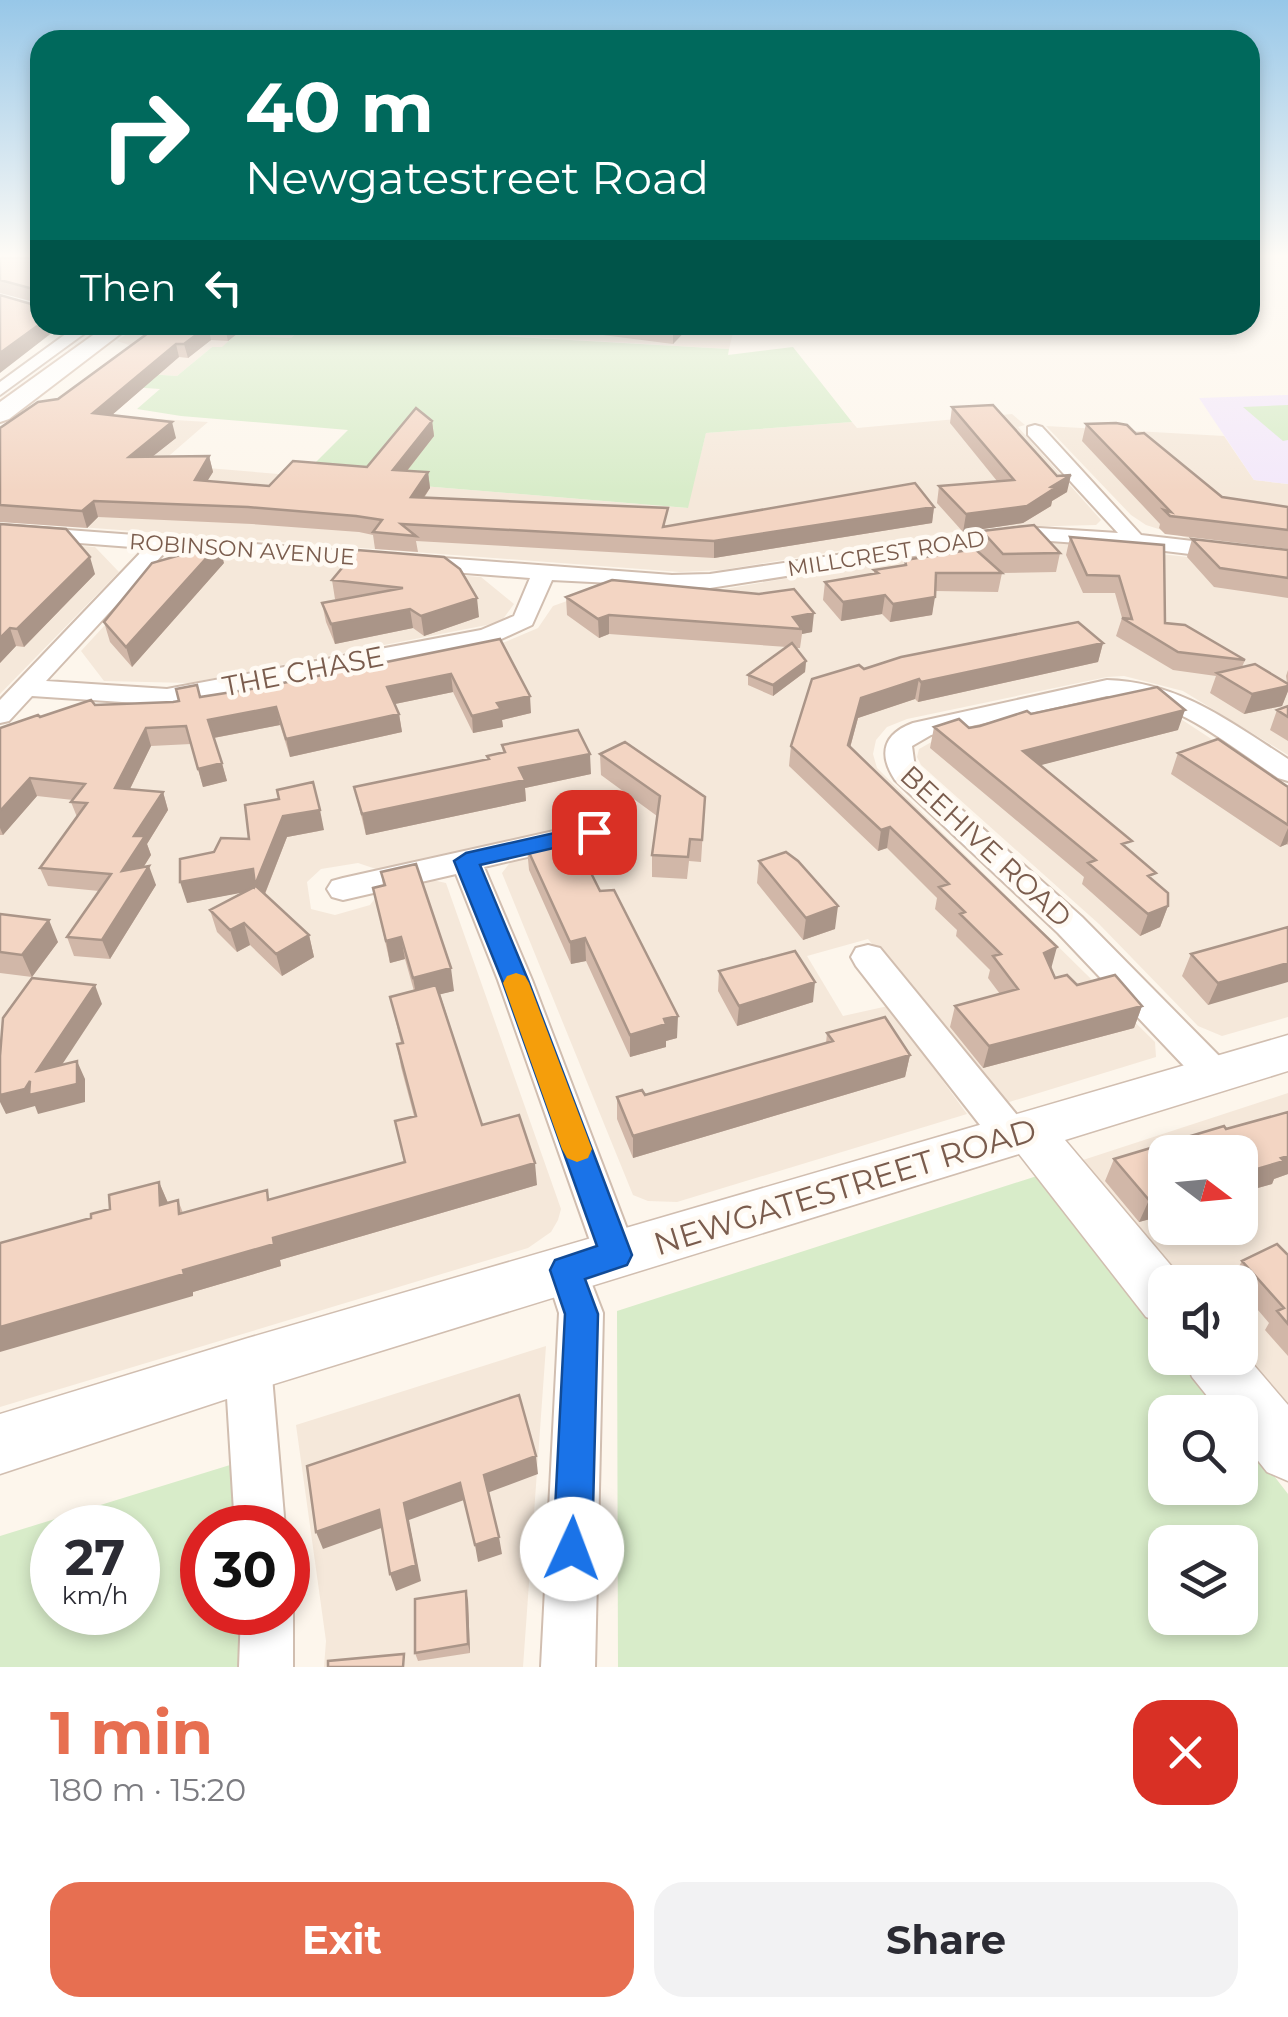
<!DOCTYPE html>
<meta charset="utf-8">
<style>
:root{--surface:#fff;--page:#f2f2f3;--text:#2b2b33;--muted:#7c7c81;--accent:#e76f51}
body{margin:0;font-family:Montserrat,sans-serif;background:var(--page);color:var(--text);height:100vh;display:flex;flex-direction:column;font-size:38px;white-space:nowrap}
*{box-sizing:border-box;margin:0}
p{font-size:32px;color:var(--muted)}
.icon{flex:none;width:55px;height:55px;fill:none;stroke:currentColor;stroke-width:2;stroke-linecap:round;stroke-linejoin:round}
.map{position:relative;height:1667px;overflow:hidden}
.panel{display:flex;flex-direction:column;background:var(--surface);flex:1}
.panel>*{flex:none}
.hud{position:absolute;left:30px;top:30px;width:1230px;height:305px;border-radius:30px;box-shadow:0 5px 15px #0003;background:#00695c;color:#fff;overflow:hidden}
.needle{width:65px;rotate:106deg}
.tools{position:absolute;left:1148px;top:1135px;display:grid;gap:20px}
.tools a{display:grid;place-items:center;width:110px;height:110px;border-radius:20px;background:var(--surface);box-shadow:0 5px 15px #0003;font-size:50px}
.speed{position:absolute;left:30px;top:1505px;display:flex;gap:20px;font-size:50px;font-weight:700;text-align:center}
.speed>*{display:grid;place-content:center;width:130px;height:130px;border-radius:50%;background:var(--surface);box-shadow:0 5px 15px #0003;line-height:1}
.speed small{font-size:25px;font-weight:400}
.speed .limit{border:15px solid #d22;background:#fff;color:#111}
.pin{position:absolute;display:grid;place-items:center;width:85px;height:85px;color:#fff;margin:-42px;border-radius:20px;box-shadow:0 5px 15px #0006}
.me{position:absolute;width:110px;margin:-55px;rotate:2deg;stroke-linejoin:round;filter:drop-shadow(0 0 8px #0008)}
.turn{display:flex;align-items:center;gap:35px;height:210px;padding:0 50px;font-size:45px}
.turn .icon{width:130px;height:130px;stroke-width:2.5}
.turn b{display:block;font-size:70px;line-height:85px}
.then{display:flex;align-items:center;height:95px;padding:0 50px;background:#0003;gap:20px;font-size:38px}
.round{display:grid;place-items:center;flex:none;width:105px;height:105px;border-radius:30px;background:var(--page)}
.headline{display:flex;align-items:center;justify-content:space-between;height:170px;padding:0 50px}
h1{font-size:60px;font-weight:700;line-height:75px;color:var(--accent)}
.button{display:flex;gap:20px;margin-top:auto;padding:20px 50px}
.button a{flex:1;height:115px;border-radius:30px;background:var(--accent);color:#fff;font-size:40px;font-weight:700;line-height:115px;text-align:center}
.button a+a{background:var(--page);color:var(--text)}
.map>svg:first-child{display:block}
</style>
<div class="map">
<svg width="1288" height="1667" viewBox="0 0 1288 1667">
<rect width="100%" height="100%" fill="#fdf6ec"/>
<!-- residential -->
<path fill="#f5e8da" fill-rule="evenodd" d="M139,325h166l-14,13 -56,-3 -13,13 -10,-1 -35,29 -73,-5 28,-25 -15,-5z
M378,325h357l-6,24 -351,-21z
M25,411l183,11 -45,39 32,6 492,41 19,-75 146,-11 5,6 155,-14 13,11 -7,2 83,93 -5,5 -119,3 -255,42 -42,2 -680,-51v-92z
M1046,426l178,10 30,44 34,4v66l-101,-12 -41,-13 -15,-10z
M0,540l95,7 24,25 -119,122z
M1051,542l237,26v187l-105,-64 -59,-15 -17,1 -200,42 -20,8 -11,13 -3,14 4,14 278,274 1,15 -150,46 -138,-164 -61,17 36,60 45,-10 79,108 -290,88 -29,-1 -15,-6 -131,-322 10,-13 47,-11 20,7 36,-8 12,-16 -11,-17 -24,-6 -25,6 -13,16 -175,39 -21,-7 -37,6 -14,13 4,27 24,6 35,-10 13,-17 40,-10 23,5 115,326 -3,11 -7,12 -23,16 -528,159v-669l168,-28 337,-68 33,-14 15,-22 50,-18 103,4 267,-45z
M216,556l265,21 33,27 -11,15 -11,5 -303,59 -85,-2 -23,-30 71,-77z
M1164,708l124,81v228l-66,19 -24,-10 -99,-102 -178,-159 -4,-8 2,-8 16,-9z
M1288,1093v313l-48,-58v-66h-55l-102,-122zM1165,1152h75v76h-75z
M546,1346l-23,321h-199l2,-26 -30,-216z"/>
<!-- education -->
<path fill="#f3e8fa" d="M1288,395v89l-34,-4 -55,-82z"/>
<!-- green -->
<path fill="#d8ecc9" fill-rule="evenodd" d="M305,325l424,24 -1,6 65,-8 59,75 -146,11 -18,75 -386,-32 46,-46 -167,-14 -44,-7 23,-20 -73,-5 17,-13 73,5 35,-29h10l13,-12 56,3z
M1288,405v35l-5,1 -40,-34z
M1040,1175l125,161v22h17l43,54h-60v76h75v-56l48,62v173h-670l-1,-356zM1165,1542h75v76h-75z
M230,1465l6,62 -34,1v84l41,1 2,54h-245v-131zM52,1528h86v84h-86z"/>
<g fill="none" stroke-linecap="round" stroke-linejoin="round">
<!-- minor casing -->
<g stroke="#d1beb0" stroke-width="4">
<path id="minor" d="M78,325h18l-96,70v-13z
M1035,425l7,2 99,108 147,17v14l-156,-19 -109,-8 -313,49 -158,-8 -20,45 -35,16 -330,64 -135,-9 -23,25 -9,2v-23l145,-152 -145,-11v-12l672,50 38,-1 313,-47 95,6 -90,-98v-8zM167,550l363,28 -16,38 -33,14 -314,59 -121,-8z
M1107,680c72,2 123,42 181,79v22l-10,-3c-54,-36 -104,-81 -171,-82l-176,39 -19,11 3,22 167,149 146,148 5,10 -5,10 -13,5 -13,-5 -144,-152 -163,-153c-17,-26 -12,-46 18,-57z
M594,822l11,3 4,7 -4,7 -121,28 48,113 105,275 -6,13 -15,6 -15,-6 -6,-13 -97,-275 -42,-106 -113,26 -11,-3 -5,-8 5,-8 11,-3z
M868,945l12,3 146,178 5,11 -5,11 -14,5 -14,-5 -142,-182 -5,-9 5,-9z
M566,1251l15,5 22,57 -8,354h-54l18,-354 -14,-43 6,-14z
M248,1343l16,7 7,15 14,163h-50l-10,-163 7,-15z
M288,1599l5,13v55h-54l2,-55h47z"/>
</g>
<!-- tertiary casing -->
<g stroke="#d1beb0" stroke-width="3">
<path id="tertiary" d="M1288,1035v36l-223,69 119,141 -19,1v42l-19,-7 -127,-163 -771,238 -248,82v-60l248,-76z
M1240,1349l48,56v76l-21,-9 -27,-34v-26h-20l-28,-35 -8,-19h56z"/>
</g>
<!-- secondary casing -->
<g stroke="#d6c0b0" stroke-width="4">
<path id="secondary" d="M107,325h25l-123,94 -9,3v-20z"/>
</g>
<!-- minor -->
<use href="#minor" fill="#fff" fill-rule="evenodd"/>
<!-- tertiary -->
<use href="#tertiary" fill="#fff" fill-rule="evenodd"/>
<!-- secondary -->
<use href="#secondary" fill="#fff" fill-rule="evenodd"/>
</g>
<!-- wall -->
<path fill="#d1b7a8" d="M0,258h40v67l-2,-22 -38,-10z
M159,325h89l-20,16 -17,-1 -23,18 -9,-1 -67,58 64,23 -23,18h56l4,16 -6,9 62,5 98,-19 65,-46 2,15 -27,35 21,1 2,16 -6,10 244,28 266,-19 -2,16 -218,35 -298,-17 2,11 -43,-3 -2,-14 -14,-3 -107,-8 -154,-7 -11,11 -87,-6v-94l58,-29z
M446,325h245l-18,19 -86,-11z
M952,407l115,85 -15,9 -1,5 -28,17 -60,9 -26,-29 2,-17 58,-5 -47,-58z
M1086,424l50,10 86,63 66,10v42l-123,-15 -6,-6 1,-4 -78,-83z
M0,524l95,50 -71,73 -8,-1 -16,17z
M982,531l78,22 -4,19 -54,1 -4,19 -63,-1 -3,24 -42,7 -8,-8 -41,7 -18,-21 2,-18 49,-8v-4l31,-5v-5h82l-9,-10z
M1070,537l94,8 1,78 80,37 -3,7 45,16 -1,-7 2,-6v21l-6,15 -38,8 -34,-21 6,-17 -43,-6 -57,-34 6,-18 -7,-25h-32l-17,-38z
M1192,539l96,11v48l-74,-11 -27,-30z
M357,550l122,67 -55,19 -11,-8 -78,16 -9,-22 -4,-19 17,-3 -4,-1 -3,-19z
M224,563l-92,104 -22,-25 -6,-20z
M759,594l53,38 -10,2 -2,14h-5l11,13 -1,11 -32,24 -25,-11v-10l39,-28 -178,-13 -10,4 -32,-23 -1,-18z
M500,639l31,74 -29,7 1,7 -30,6 -20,-41 -58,12 4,10 3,18 -112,25 -10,-32 -66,13 13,43 -24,6 -12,-43 -40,2 -21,43 33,3 5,18 -21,34 4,11 -8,13 13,17 -46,74 -36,-3 -7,-19 32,-46 -51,-5 -8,-18 37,-51 -6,-15 2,-2 -36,-4 -34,39h-3v-107l95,-23 78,-3 85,-14z
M1103,643l-5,19 -180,40 -3,-3 -57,19 -8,30 201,220 4,10 87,28 -8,22 -151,40 -33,-41 5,-21 45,-12 -12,-16 2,-8 -34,-34 1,-6 -22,-21 2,-11 -50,-50 -9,3 -89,-85 2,-20 73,-77z
M1288,706v35l-18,-11 7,-20z
M1031,714l147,16 -138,35 89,85 24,31 15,25 -8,21 -20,9 -58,-52 2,-7 -154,-129 4,-21 35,1z
M502,745l89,29 -66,14 1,13 -160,34 -12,-48 134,-28 15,-6z
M1178,753l110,34v58l-1,-1 -7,3 -109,-73z
M600,754l105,43 -4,65 -12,-1 -2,18 -35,-2v-22l5,-39 -56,-41z
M324,830l-37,7 -22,57 44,41 5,22 -32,19 -32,-31 -13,7 -20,-20 -7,-22 33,-18 -56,11 27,-51 35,-13z
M527,848l44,10 106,180 -11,3v6l-36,10 -44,-96 -15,3 -42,-94z
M759,861l76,68 -32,11 -46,-57z
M381,872l73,119 -14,3 42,131 55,60 -257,75 1,6 -88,26v4l-102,-78 68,-36 9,21 10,-3 5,13 87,-14 134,-37 -9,-41 19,-5 -13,-49 -4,-23 4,-1 -11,-46 24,-6 -9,-32 -15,4 -17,-75 10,-3z
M0,914l58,28 -26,35 -32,-4z
M1288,927l-80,78 -26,-29 9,-22z
M719,971l94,31 -76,24 -19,-35z
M827,1033l83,22 -5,22 -272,81 -16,-39v-22l28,-2 181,-52z
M1288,1112v62l-14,5 -2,5 -32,9v-41h-75v63l-26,7 -34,-41 9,-22 110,-33 2,3z
M1288,1255v101l-23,-26 4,-7 -29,-34v-7h-6l-2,-3 10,-18z
M468,1600l2,53 -52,8 -3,-8z"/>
<!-- shaded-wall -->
<path fill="#aa9588" d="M40,324l22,1 -62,48v-20z
M228,325h20l-20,16 -3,-14z
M677,325h14l-18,19v-15z
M208,326l3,14 -23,18 -4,-14z
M176,344l3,13 -82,71 -4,-15z
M432,421l2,15 -39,50 -2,-16z
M172,422l4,16 -43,34 -4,-15z
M209,456l4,16 -15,24 -3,-16z
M428,472l2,16 -17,25 -2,-16z
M1071,475l-4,17 -15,9 -1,5 -28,17 -60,9 3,-18 85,-27z
M94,501l4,16 -11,11 -5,-17z
M934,507l-2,16 -218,35v-17z
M219,544l5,19 -92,104 -6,-20z
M90,557l5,17 -71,73 -7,-18z
M885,595l-3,19 -41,7 2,-19z
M935,597l-3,18 -42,7 3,-18z
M477,598l2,19 -55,19 -3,-20z
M410,609l3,19 -78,16 -4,-20z
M814,613l-2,19 -10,2v-5l-9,-12z
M609,615v19l-10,4 -1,-19z
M10,628l6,18 -16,17v-25z
M1103,643l-5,19 -180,40 3,-20z
M806,661l-1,11 -32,24v-11z
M451,674l2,18 -63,13 -3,-18z
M919,679l-4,20 -57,19 -13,48 3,-21 13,-47z
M1288,686v5l-6,15 -38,8 8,-20z
M530,696l1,17 -29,7 1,7 -30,6 -1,-17 25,-13z
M276,707l4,18 -67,13 -5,-18z
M1185,710l-7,20 -160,41 5,-20z
M399,714l3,18 -112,25 -4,-18z
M146,728l5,18 -30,61 -6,-19z
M590,754l1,20 -66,14 1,13 -160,34 -4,-21 157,-46z
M222,763l5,18 -24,6 -5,-18z
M30,778l7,18 -34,39 -3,-7v-17z
M163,792l5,18 -21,34 4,11 -22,35 -7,-19 12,-35z
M320,810l4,20 -37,7 -27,69 -4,-16 -69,13 -7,-21 103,-66z
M890,827l-3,21 -9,3 3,-21z
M1288,828v13l-1,3 -7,3z
M149,866l7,19 -46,74 -8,-19z
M838,906l-3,23 -32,11 3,-22z
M1168,906l-8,21 -20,9 8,-22z
M49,920l9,22 -26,35 -10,-22z
M244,923l6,22 -13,7 -7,-22z
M309,935l5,22 -32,19 -6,-22z
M401,937l4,22 -15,4 -4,-22z
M585,938l1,23 -15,3 -1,-22z
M1057,947l-6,22 -7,-16z
M1288,963v19l-80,23 10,-22z
M451,968l3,23 -37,9 -4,-22z
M815,982l-2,20 -76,24 2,-20z
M95,985l7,19 -56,85 -9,-18z
M1142,1006l-8,22 -151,40 6,-22z
M678,1016l-1,22 -11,3v6l-36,10v-22l34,-16z
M910,1055l-5,22 -272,81v-22z
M77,1061l8,18v23l-47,12 -3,-8 -29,8 -6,-12v-7z
M1288,1156v18l-14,5 -2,5 -32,9v-19z
M535,1163l2,22 -257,75 1,6 -88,26v4l-193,56v-25l183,-57 90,-32z
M159,1182l9,21 -8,2z
M1165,1196v19l-26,7 10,-22z
M536,1456l2,18 -51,19 -3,-18z
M460,1483l4,17 -55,20 12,61 -25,10 -6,-17 14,-71z
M379,1510l5,17 -61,22 -7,-17z
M499,1537l3,17 -24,8 -3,-17z
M466,1591l2,9 2,53 -2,-9z"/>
<!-- building -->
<path fill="#f3d5c3" stroke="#aa9588" stroke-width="2.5" d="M0,258h40v66l-40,29v-58l38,11 -1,-16 -37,-10z
M159,325h69l-3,2 -17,-1 -24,18h-8l-83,69 79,9 -43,35 80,-1 -14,24 74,6 24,-25 74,6 49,-59 16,13 -39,49 35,2 -17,25 257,11 -5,19 252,-44 19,24 -220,34 -313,-17 15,12 -43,-4 9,-12 -26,-4 -108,-9 -154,-6 -12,10 -82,-6v-77l38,-26 20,-3z
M644,325h33l-4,4z
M993,405l64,71 14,-1 -20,12 4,1 -28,18 -61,8 -27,-28 75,-6 -62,-73z
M1116,423l11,2 9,9 8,-1 78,64 66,10v23l-118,-14 -6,-6 7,2 -85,-88z
M0,524l66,5 24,28 -73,72 -7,-1 -10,10z
M1034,525l26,28 -57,1 -21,-23z
M1070,537l94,8 1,78 20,2 60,35 -67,-8 -56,-34 10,1 -13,-43 -32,-1z
M1192,539l96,11v28l-68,-10z
M219,544l-93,103 -22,-25 48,-59z
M975,549l27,24h-66l-1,24 -42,7 -8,-9 -42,7 -18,-20 53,-9 -4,-3 32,-5 -1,-5z
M357,550l87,7 16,12 17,29 -56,18 -11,-7 -79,15 -9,-21 81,-15 -71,-8z
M612,580l147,14 35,-5 20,24 -21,4 9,12 -193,-14 -11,4 -32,-22z
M1078,622l25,21 -182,39 -2,-3 -58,19 -13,47 209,202 -13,6 11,25 12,-3 10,10 38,-10 27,31 -153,40 -34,-40 63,-17 -25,-33 8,-2 -41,-40 5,-2 -26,-25 10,-3 -59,-57 -9,3 -90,-84 21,-67 47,-14 5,4 37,-12z
M500,639l30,57 -33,7 4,6 -29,7 -21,-42 -64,13 12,27 -113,25 -10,-32 -68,13 14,43 -24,6 -12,-43 -40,2 -31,60 48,4 -29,44h11l-23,35 27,-5 -47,74 -35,-3 44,-63 -71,-6 47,-65 -16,-1 14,-18 -55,-6 -30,33v-83l38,-13 2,2 51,-17 4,5 78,-3 6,-1 -3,-12 21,-4 3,12 58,-9z
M792,643l14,18 -33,24 -25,-10z
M1255,664l33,20v2l-36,8 -35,-21z
M1157,687l28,23 -162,41 109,90 -10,3 34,29 -8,3 20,17v13l-20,8 -60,-51 8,-3 -162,-133 25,-8 10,9 11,-2 47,-15 4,3z
M1288,706v11l-11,-7z
M578,730l12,24 -71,14 6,12 -163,34 -8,-27 135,-28 -2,-3 18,-4 -3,-7z
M1218,739l70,48v38l-110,-72z
M625,742l80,55 -3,43 -12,-1 -2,18 -36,-2 8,-59 -60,-42z
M313,782l7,28 -37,6 -28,69 -2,-16 -73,13v-23l34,-7 7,-14 28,1 -4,-34 34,-6 -2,-9z
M562,840l9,18 11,-3 18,36 14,-1 64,126 -14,3 2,5 -36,11 -45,-97 -15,4 -43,-94z
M786,852l12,9 40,45 -32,12 -47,-57z
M416,864l35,104 -38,10 -12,-41 -15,4 -13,-53 12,-3 -4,-13z
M256,886l53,49 -33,19 -32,-31 -14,7 -20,-20z
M0,914l49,6 -27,35 -22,-3z
M1288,927v36l-70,20 -27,-29z
M795,951l20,31 -76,24 -20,-35z
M32,978l63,7 -58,86 40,-10v23l-48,11 1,-14 -5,8 -25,6v-39l3,-38z
M436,985l46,140 37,-10 16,48 -262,75 1,6 -91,26 1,4 -184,53v-84l91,-25v-4l19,-5 -1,-14 50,-13 1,23 18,-5 1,14 88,-24 1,10 137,-38 -10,-41 21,-5 -19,-72 6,-1 -13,-46z
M885,1017l25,38 -277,81 -16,-39 25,-7 3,5 188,-54 -6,-8z
M1288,1112v44l-7,2 3,3 -44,13v-22h-75v44l-16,4 -35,-41 110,-33 2,3z
M1277,1244l11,11v69l-11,-13 7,-3 -42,-47z
M519,1395l17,61 -52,19 15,62 -24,8 -15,-62 -56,20 12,62 -26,9 -11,-64 -63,22 -9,-66z
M466,1591l2,53 -53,9v-54z
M404,1654l-1,13h-75v-6z"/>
<!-- sky -->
<linearGradient id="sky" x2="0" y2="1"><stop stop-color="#97c7e8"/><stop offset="0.52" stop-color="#fefbf6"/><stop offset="1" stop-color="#fefbf6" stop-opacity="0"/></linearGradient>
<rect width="1288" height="492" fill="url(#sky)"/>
<!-- route -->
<path fill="#1a73e8" stroke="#114b97" stroke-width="2.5" d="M594,824l8,2 3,6 -3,5 -122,28 48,115 104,275 -5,10 -42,14 13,35 -6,235 -6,14 -14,5 -13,-5 -6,-14 12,-235 -15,-44 5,-10 42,-14 -95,-266 -48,-119 12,-8z"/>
<!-- slow -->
<path fill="#f59e0b" d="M516,973l9,3 4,7 63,166 -4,9 -11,4 -10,-4 -5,-9 -59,-166 4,-7z"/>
<g text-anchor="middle" stroke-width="9" stroke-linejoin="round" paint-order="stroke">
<!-- far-street labels -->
<g font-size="22" fill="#7a5c4d" stroke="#fffaf3">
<text transform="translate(242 549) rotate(4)" y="8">ROBINSON AVENUE</text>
<text transform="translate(886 553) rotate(-9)" y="8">MILLCREST ROAD</text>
</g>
<!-- street labels -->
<g font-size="28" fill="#7a5c4d" stroke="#fffaf3">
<text transform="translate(303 671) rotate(-11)" y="10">THE CHASE</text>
<text transform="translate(986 846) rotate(43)" y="10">BEEHIVE ROAD</text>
</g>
<!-- near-street labels -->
<g font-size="32" fill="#7a5c4d" stroke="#fffaf3">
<text transform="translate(845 1187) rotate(-17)" y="11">NEWGATESTREET ROAD</text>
</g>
</g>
</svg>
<div class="tools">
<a><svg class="needle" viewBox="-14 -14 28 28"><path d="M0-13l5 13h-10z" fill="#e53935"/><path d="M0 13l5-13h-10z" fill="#7c7c81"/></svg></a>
<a><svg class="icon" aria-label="sound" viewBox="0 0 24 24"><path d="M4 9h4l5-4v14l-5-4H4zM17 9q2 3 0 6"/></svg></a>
<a><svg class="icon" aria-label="search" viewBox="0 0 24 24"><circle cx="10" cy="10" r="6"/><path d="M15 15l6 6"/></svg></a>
<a><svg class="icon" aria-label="layers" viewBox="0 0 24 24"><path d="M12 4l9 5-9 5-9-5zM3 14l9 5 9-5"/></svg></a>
</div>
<div class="speed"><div>27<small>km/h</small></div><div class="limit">30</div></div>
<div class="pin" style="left:594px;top:832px;background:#d93025"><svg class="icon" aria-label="arrive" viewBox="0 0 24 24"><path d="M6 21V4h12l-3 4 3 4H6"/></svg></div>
<svg class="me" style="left:572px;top:1549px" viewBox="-20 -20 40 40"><circle r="19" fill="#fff"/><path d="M0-13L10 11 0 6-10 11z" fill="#1a73e8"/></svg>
<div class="hud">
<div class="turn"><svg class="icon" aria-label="right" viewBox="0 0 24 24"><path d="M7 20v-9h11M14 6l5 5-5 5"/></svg><div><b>40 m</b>Newgatestreet Road</div></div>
<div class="then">Then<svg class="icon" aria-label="left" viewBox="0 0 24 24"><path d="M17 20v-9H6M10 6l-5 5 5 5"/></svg></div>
</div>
</div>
<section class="panel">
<div class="headline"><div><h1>1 min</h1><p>180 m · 15:20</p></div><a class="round" style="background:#d93025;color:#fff"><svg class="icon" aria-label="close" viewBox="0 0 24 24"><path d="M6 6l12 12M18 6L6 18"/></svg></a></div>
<div class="button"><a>Exit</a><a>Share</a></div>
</section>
